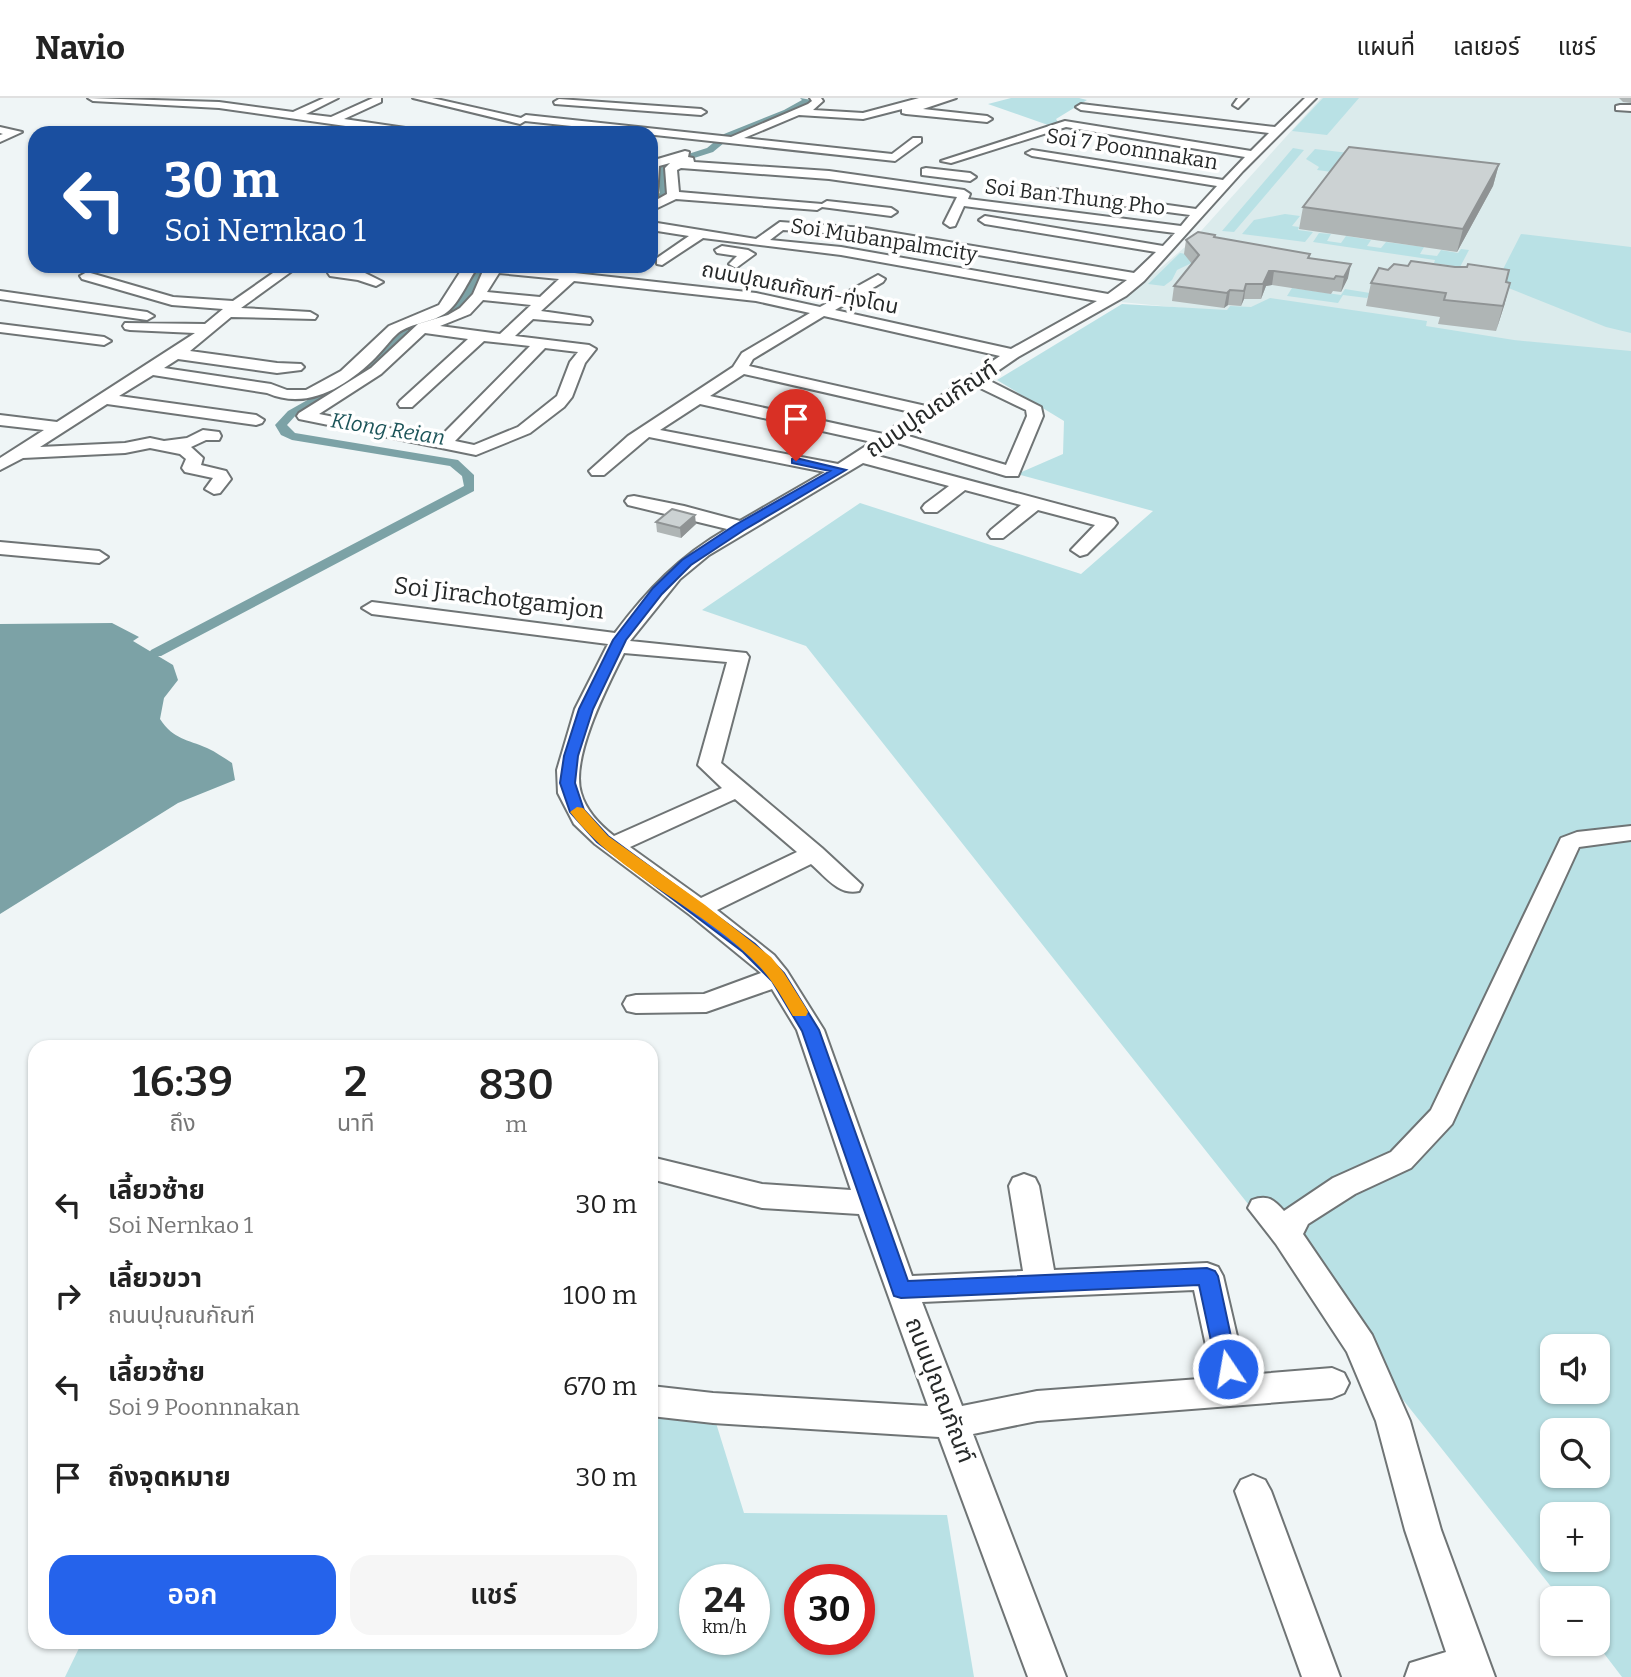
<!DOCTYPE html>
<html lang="th">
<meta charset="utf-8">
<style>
:root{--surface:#fff;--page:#f6f6f6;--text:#222;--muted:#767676;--line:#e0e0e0;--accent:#2563eb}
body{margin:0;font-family:Bitter,"Noto Sans Thai",serif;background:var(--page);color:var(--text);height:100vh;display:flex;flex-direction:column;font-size:26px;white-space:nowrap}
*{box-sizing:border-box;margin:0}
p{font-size:23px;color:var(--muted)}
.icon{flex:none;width:38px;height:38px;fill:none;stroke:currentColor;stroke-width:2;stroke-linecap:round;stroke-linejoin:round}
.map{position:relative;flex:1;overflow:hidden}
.side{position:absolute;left:28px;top:942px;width:630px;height:609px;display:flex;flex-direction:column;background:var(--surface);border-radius:21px;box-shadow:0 2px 5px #0004}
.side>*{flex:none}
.guide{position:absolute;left:28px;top:28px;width:630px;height:147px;border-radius:21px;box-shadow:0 2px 5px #0004;background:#1a4fa0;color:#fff;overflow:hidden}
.buttons{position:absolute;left:1540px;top:1236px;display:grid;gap:14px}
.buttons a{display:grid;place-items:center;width:70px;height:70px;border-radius:14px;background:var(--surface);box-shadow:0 2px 5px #0004;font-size:35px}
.speed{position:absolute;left:679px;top:1466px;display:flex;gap:14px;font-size:35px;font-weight:700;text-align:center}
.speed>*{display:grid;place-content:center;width:91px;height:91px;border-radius:50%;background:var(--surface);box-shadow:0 2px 5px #0004;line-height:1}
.speed small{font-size:18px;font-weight:400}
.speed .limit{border:10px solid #d22;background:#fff;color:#111}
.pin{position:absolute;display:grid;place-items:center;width:60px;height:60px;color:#fff;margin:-72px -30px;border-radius:50% 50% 50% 0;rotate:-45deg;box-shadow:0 0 7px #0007}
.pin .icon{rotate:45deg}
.me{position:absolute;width:77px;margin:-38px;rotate:348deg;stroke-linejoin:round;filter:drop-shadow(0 0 5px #0008)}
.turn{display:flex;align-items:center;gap:24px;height:147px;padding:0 21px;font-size:32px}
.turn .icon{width:91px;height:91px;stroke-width:2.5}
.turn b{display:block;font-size:49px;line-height:60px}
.eta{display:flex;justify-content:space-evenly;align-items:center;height:119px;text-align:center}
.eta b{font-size:42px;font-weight:600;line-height:49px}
.cta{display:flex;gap:14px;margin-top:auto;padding:14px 21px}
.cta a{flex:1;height:80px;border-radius:21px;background:var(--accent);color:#fff;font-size:28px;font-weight:600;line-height:80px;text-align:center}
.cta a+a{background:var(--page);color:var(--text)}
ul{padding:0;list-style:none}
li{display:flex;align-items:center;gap:21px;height:91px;padding:0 21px}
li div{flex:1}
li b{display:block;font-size:26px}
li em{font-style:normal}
header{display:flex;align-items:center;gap:42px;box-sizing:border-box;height:98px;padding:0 35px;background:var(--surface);border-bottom:2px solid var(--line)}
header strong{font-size:33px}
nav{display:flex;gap:38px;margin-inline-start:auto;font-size:24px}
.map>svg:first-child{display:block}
</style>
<header>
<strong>Navio</strong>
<nav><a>แผนที่</a><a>เลเยอร์</a><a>แชร์</a></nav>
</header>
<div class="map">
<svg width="1631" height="1579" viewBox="0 0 1631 1579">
<rect width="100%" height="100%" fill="#eff5f6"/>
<!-- built -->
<path fill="#dbebec" d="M1321,0h310v254l-510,-50 71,-61z"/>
<!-- green -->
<path fill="#b9e1e5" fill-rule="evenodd" d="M1011,0h68l8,2 -31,19 2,3 -10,3 -60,-21z
M1323,0h36l-32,37 -35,-4z
M1293,50l11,2 -70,82 -12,-1z
M1315,51l34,4 -17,19 -15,-2 2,-3 -13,-8z
M1285,116l15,2 -8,10 7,1 -1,3 15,2 -8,10 -63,-8 12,-14z
M1319,135l12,1 -4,7 14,2 5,-7 25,4 -4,6 14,2 5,-6 38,5 -4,7 17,2 4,-6 17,3 3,-4 8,1 -9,17 -26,-4 1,-3 -122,-18z
M1521,136l110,13v86l-25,-6 -110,-44z
M1180,155l24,4 -27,13 -5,10 -8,6 -16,-2z
M1292,190l49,7 4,-6 25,4 -3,5 -24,-3 -5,8 -51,-7z
M1270,200l157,23 -1,5 88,14 117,11v1326h-9l-26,-34 2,-45h-38l-754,-952 -104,-36 158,-107 221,71 72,-63 -136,-37 46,-20 1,-33 -67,-41 125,-76 105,6 3,-4 21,1zM1552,1248h46v45h-46zM1552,1332h46v45h-46zM1552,1416h46v45h-46z
M651,1320l65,5 28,90 203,2 27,162h-909l17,-35h569zM695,1482h59v60h-59zM859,1482v60h-59v-60z"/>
<!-- water -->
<path fill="#7ca2a6" d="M112,525l27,14 -6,4 40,24 5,15 -14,18 -4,21c14,21 27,20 47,29 9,4 17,10 25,15l3,17 -57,23 -178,111v-290z"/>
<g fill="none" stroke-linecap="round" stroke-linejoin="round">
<!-- canal -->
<path fill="#7ca2a6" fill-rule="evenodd" d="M800,0l12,2 -22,14 -60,24 -17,14 -44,14 -4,7 3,21 -17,11v-7l9,-5 -3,-20 6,-11 44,-14 17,-14 60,-24 18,-10z
M480,168h10l-31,46 -39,14 -55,50 -69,39 -9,10 8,8 163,27 16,15v16l-313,165h-10l-2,-3 2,-3 313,-164 -2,-10 -12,-10 -158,-26 -11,-5 -6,-10 13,-14 69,-39 55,-50 39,-14z"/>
<!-- minor casing -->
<g stroke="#6f7475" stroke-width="4">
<path id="minor" d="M88,0l131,4 74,10 31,-14h14l-32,16 25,3 42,-19h8v4l-37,17 75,11 6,3h-30l-176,-25 -126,-7z
M413,0h19l89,20 5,-3 205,22 77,-33 4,-3 -2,-3h11l2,3 -10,9 50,3 56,-15h37l-33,11 64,7 5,3 -5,3 -81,-8 -4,-1v-4l-39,10 -64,-4 -55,23 148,16 21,-16h8v4l-26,19 -370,-40 -5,3z
M1238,0h10l-10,10 -5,-3z
M1305,0h11l-73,73 -99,110 -18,15 -108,61 -32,22 55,28 2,9 -25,60h-12l-112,-34 -20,13 240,64 3,4 -3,4 -27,27 -7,2 -9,-6 24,-25 -57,-15 -35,28h-12l-3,-4 3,-4 30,-25 -56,-15 -28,22h-12l-3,-4 3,-4 24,-18 -86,-23 -154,92 -29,24 -50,62 116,12 3,4 -28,106 101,85 40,37 -3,6c-20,5 -34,-15 -48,-27l-94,46 57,45 13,16 37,59 88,246 111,-5 -14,-85 4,-8 11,-4 11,4 4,8 15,84 153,-7 11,4 5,9 23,99 86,-7 12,5 5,10 -5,10 -12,5 -295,23 -64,13 93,243h-38l-89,-240 -226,-14 -62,-7v-30l62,7 215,13 -69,-192 -97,-6 -111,-29v-22l111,27 89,6 -54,-160 -25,-41 -66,23 -70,1 -9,-2 -4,-7 4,-7 9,-2 68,-1 57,-21 -71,-58 -95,-71 -21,-20 -16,-31 -1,-23 18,-61 33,-65 -236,-30 -10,-6 10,-6 243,31c32,-43 65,-77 112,-104l-99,-24 -3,-4 3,-4 6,-1 50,10 56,15 85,-49 -176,-35 -45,38h-12l-3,-4 39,-35 105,-69 9,-14 68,-40 -54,-12 -182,-20 -33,30 49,7 2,3 -2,3 -57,-5 -18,17 74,9 7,4 -11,14 -13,34 -8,10 -34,26 -54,22 -177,-36 -2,-3 2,-3 72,-45 47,-44 30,-9 12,-7 13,-14 10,-23 -6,-3c-9,13 -18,35 -30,44 -14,11 -35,10 -49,21 -8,7 -14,16 -22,24 -29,29 -68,54 -109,36l-114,-18 -34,21 137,19 8,5 -2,3 -6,2 -149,-21 -67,43 85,-4 25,-5 14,3 23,-3 16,-8 16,2 2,4 -2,4h-13l-15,7 12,11 -2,7 25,6 5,8 -11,14 -6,1 -9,-5 8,-11 -28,-6 -3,-4 4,-9 -6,-5 -30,-6 -25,5 -102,5 -23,12v-12l44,-28 -44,-5v-10l57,7 138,-89 -65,-3 -5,-1 -2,-3 2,-3 80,1 18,-15 -51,-4 -90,-26 -2,-3 7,-4 86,25 60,4 50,-35h16l-58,42 69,4 7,4 -2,3 -84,-2 -41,34 87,12 24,1 3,3 -3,3 -24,3 -99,-14 -14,9 107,16 16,6h19l35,-19 48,-45 50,-21 25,-39h47l245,27 64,14 58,-32 7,4 -2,3 -48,28 176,39 86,-48 -256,-46 -138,-17 -41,27 -5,-1v-6l32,-22 -38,-6v-8l105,17 24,-17 85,6 269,45 22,-21 -171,-28 -6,-4 6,-4 178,30 12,-13 -211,-27 -9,20 -5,1 -6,-4 13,-26 -128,-18 -148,-11 -4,2 2,22 143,12 5,-3 64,7 6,4 -6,4 -69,-9 -5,3 -141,-11 -25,12v-8l16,-9 -2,-26 5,-5 -11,3 -2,30 -6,4v-39l34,-10 4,1 -1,5 5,1 1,4 135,9 135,19 6,4 -2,5 213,27 9,-11 -143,-19 -6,-4 6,-4 149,21 21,-23 -185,-30 -6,-3 6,-3 191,30 22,-23 -179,-30 -115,36 -10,-2 124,-40 186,30 18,-18 -188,-23 -5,-3 5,-3 194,23zM783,132l82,6 262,44 -19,14 -267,-47 -71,-7zM499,175l60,6 -19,18 -53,-5zM483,202l48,5 -31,29 -60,-8 30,-12zM824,218l176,40 -74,50 -177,-40 4,-7zM425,235l43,6 -68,62 -2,3 2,3h12l72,-66 46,5 -91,92 -120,-24 62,-40zM545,250l33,4 -8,10 -13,34 -39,31 -44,18 -19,-4zM744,276l171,39 -32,21 -173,-38zM976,288l50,24 1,6 -21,49 -101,-30zM700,306l172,38 -34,22 -178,-34zM624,555l103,9 -29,103 24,23 -108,48c-14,-11 -28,-25 -33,-43 -11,-35 27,-108 43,-140zM735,701l62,53 -96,46 -71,-51zM1194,1192l19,88 -176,13 -75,15 -40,-104z
M559,1l142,10 5,3 -5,3 -146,-11 -1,-2z
M1620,7h11v6l-15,-1v-4z
M0,29l22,5 -22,10v-7l3,-1 -3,-1z
M926,70l44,5 6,4 -6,4 -48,-6v-6z
M722,148l26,4 7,4 -19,14 -7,-4 8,-8 -20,-3 -2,-3z
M336,168h16l-4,4 17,3 18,9 -7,4 -18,-6 -28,-4 -2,-3z
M0,193l147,21 7,4 -7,4 -147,-21z
M0,226l104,13 7,4 -7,4 -104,-13z
M0,444l99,9 9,6 -9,6 -99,-9z
M1631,728v14l-52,7 -127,277 -41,44 -56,26 -47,30 -5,10 69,101 38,86 31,109 54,147h-90l5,-14 36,-11 -41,-122 -29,-109 -29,-69 -71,-108 -28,-36 4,-8c16,-6 22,0 32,11l49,-33 58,-26 40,-42 130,-272 16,-6z
M1253,1377l12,5 6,11 69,186h-38l-67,-186 6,-11z"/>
</g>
<!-- minor -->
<use href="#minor" fill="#fff" fill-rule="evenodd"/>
</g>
<!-- wall -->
<path fill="#afb5b5" d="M1619,0h12v5l-8,-1z
M1499,66l-6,22 -36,66 -158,-23 4,-22z
M1215,137v2l95,21 38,20 -7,14 -8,-1 -2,3 -59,-9 -6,1 -5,13h-17l-3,7 -13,-1 -4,3 -52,-7 2,-15 18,-22 -8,-10 2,-14z
M1408,168l47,1 51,15 -2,24 -8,25 -58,-7 2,-7 -74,-11 5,-23 17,-13z
M656,424l40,2 -15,14 -24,-6z"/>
<!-- shaded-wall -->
<path fill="#8f9394" d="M1499,66l-6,22 -36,66 6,-23z
M1351,166l-3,14 -7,14 3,-15z
M1269,173h5l-2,14 -6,1 -5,13 2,-15z
M1510,185l-6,23 -8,25 7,-25z
M1246,186l-2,15 -3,7 3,-15z
M1230,192l-2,15 -4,3 3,-15z
M695,417l1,9 -15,14 -1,-10z"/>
<!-- building -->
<path fill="#ccd2d3" stroke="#8f9394" stroke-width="2" d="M1349,49l150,17 -36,65 -160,-22z
M1198,134l17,3 -1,2 96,17 -2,4 43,6 -7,13 -8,-1 -2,3 -60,-8h-5l-6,13h-17l-2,7 -14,-1 -3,3 -53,-7 25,-31 -13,-15z
M1411,163l44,6h12l1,-3 41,6 -3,12 4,1 -7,23 -59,-6 2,-7 -75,-10 8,-15 9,2 6,-6 14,2z
M672,411l23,6 -15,13 -24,-6z"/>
<!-- route -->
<path fill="#2563eb" stroke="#184099" stroke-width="2" d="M796,360l50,12 -102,60 -53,35 -29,29 -36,46 -33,69 -15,47 -3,27 9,27 24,26 147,108 29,29 35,57 89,251 299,-13 8,3 3,5 20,93 -3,7 -7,3 -8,-3 -3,-7 -18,-84 -298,13 -7,-2 -92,-265 -30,-50 -29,-29 -146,-110 -27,-30 -10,-29 4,-27 15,-47 34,-69 40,-52 29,-28 53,-35 95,-54 -38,-8v-4z"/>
<!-- slow -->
<path fill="#f59e0b" d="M577,709l6,1 25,28 97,69 66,52 13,16 22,35 2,4 -2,4h-13c-10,-17 -19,-34 -33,-49 -53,-57 -144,-93 -190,-155z"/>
<g text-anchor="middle" stroke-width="7" stroke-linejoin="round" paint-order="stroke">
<!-- far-street labels -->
<g font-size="21" fill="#262929" stroke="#fff">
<text transform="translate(1132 51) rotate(9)" y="7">Soi 7 Poonnnakan</text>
<text transform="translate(1075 99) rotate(7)" y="7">Soi Ban Thung Pho</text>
<text transform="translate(884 142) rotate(9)" y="7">Soi Mubanpalmcity</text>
<text transform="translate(800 190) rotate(11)" y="7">ถนนปุณณกัณฑ์-ทุ่งโดน</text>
</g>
<!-- far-water labels -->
<g font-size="21" font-style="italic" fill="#1c5459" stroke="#fff">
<text transform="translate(388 331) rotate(9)" y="7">Klong Reian</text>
</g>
<!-- street labels -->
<g font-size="24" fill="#262929" stroke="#fff">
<text transform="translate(931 311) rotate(-34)" y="8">ถนนปุณณกัณฑ์</text>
<text transform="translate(499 500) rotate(7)" y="8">Soi Jirachotgamjon</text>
<text transform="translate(940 1292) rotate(69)" y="8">ถนนปุณณกัณฑ์</text>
</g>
</g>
</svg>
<div class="buttons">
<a><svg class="icon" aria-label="sound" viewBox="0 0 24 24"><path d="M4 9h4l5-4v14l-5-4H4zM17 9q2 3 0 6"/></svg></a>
<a><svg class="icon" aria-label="search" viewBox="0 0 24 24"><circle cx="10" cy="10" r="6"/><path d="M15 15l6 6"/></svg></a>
<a>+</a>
<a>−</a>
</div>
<div class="speed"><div>24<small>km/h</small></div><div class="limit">30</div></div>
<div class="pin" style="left:796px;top:363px;background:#d93025"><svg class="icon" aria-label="arrive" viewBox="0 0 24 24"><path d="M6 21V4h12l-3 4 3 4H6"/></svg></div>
<svg class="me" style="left:1228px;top:1271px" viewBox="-20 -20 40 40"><circle r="17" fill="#2563eb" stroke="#fff" stroke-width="3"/><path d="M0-11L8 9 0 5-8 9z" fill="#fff"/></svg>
<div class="guide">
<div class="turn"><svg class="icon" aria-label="left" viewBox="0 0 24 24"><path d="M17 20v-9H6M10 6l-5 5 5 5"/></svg><div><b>30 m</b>Soi Nernkao 1</div></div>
</div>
<section class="side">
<div class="eta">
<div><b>16:39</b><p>ถึง</p></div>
<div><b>2</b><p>นาที</p></div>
<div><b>830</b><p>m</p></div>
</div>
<ul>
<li><svg class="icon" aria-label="left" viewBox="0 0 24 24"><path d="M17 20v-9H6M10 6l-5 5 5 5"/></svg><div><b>เลี้ยวซ้าย</b><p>Soi Nernkao 1</p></div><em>30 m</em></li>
<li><svg class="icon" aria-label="right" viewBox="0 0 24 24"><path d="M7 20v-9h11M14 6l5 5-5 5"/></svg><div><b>เลี้ยวขวา</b><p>ถนนปุณณกัณฑ์</p></div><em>100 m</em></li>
<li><svg class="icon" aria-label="left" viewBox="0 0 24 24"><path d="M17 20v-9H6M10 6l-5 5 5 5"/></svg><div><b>เลี้ยวซ้าย</b><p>Soi 9 Poonnnakan</p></div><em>670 m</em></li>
<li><svg class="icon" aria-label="arrive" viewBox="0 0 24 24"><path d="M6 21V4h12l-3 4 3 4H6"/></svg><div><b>ถึงจุดหมาย</b></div><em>30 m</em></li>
</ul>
<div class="cta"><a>ออก</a><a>แชร์</a></div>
</section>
</div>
